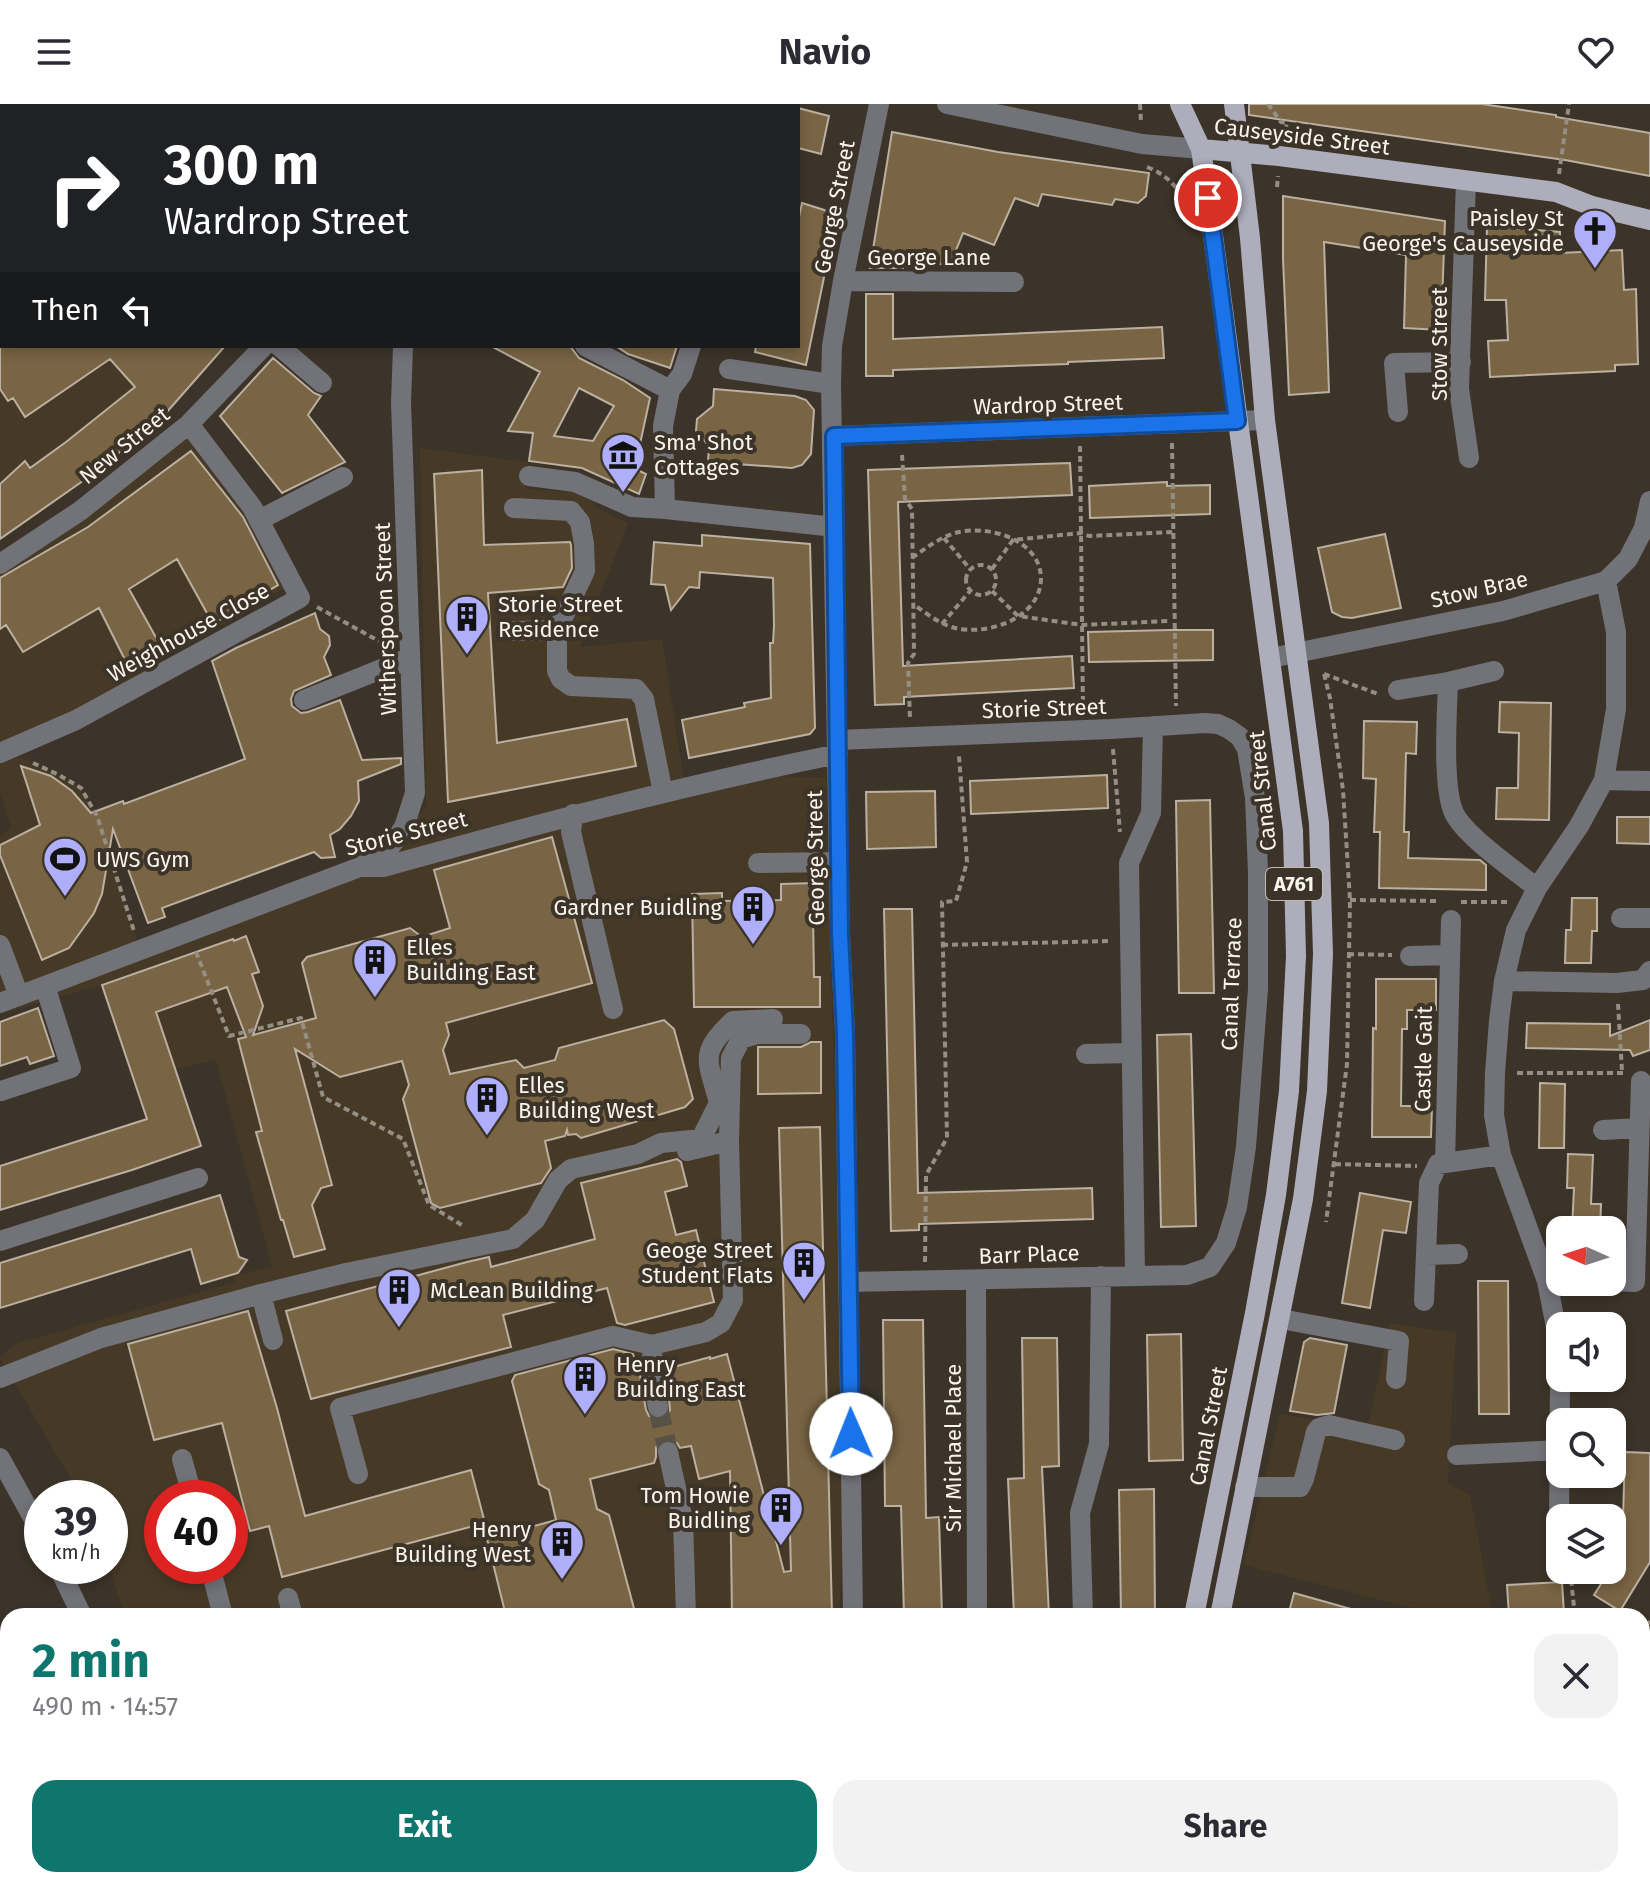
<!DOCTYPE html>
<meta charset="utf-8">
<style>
:root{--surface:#fff;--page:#f2f2f3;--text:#2b2b33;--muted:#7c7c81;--accent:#0f766e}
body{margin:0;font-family:"Fira Sans",sans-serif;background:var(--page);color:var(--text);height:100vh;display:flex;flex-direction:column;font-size:30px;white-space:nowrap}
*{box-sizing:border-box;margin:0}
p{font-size:26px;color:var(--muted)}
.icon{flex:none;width:44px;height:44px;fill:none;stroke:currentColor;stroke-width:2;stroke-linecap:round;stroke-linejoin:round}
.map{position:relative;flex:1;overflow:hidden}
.panel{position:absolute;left:0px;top:1504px;width:1650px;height:280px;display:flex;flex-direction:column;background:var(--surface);border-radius:24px 24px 0 0;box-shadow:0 4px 12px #0003}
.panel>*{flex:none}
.hud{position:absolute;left:0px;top:0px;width:800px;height:244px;box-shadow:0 4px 12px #0003;background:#202124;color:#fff;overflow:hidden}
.needle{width:52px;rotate:273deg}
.tools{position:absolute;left:1546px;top:1112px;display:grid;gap:16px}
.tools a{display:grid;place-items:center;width:80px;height:80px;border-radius:16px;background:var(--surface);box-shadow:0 4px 12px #0003;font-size:40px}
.speed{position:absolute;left:24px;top:1376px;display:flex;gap:16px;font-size:40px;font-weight:700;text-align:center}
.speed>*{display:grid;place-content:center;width:104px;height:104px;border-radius:50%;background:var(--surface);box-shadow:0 4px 12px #0003;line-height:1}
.speed small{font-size:20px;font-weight:400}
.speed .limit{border:12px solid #d22;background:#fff;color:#111}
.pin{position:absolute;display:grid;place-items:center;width:68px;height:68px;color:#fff;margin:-34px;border:4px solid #fff;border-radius:50%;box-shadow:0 2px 8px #0007}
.me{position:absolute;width:88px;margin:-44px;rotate:359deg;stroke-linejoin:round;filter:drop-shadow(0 0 6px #0008)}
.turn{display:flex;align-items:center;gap:28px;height:168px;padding:0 32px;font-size:36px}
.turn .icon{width:104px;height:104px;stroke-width:2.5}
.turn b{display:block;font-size:56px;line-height:68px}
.then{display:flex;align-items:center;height:76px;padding:0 32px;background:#0003;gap:16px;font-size:30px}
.round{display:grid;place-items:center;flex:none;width:84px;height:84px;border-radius:24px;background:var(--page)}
.headline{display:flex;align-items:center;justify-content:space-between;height:136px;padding:0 32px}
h1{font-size:48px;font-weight:700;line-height:60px;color:var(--accent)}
.button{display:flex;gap:16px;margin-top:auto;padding:16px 32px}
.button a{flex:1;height:92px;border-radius:24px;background:var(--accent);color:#fff;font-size:32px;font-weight:700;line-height:92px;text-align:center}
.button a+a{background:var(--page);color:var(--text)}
header{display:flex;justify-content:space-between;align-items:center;height:104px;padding:0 32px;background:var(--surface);font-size:36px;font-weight:700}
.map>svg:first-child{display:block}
</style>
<header><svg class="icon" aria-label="menu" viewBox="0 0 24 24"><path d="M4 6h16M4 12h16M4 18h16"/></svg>Navio<svg class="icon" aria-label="heart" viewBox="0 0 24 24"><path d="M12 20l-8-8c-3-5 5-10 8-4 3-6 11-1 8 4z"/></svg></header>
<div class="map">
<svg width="1650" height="1784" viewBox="0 0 1650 1784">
<rect width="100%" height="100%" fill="#3c3428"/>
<!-- built -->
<path fill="#463a27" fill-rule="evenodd" d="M0,0h261v2h-259v240h223l-68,76 -67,54 -90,61z
M193,330l97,151 -219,129 -71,31v-176l87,-53z
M420,344l107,14 -1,27 45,3 12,-2 15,7 -4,9 34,17 -48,124 82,-8 23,148 87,-11 54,2 19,720 -6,118h-714l-16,-50 1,-68h-28l-82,-140 15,-14 220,-62 -1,-6 38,-10 -56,-206 -41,9 -40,14 -34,-98 -101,29v-178l11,-8 -11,-36v-29l19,-6 40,18 22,13 16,28 43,132 243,-81 43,-61zM162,1394h68v68h-68z
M1390,1219l66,10 -8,150 22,12 23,121h-49l-200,-51 36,-151 88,12z
M1642,1748l8,3v33h-152l2,-8h142z
M1188,1776h224l-6,8h-219z"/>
<!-- green -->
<path fill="#60523c" d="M1412,1776h88l-2,8h-92z"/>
<!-- building -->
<path fill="#796444" stroke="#bbb0a1" stroke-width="2" fill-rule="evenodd" d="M1249,0h233l74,11v2l94,16v43l-85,-16 -316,-45z
M798,4l31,8 -8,38 -23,-6z
M892,28l106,20 151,21 -3,23 -8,7 -23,-4 -3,6 -70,-11 -4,12 -23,-8 -21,47 -31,-12 -13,32 -46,-4 -1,7h-33z
M1283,92l162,25 -4,109 -37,-2 2,-73 -82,-13 5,150 -40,3 -6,-136z
M802,99l35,11 -31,151 -51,-13 1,-6h42v-124z
M1487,122l73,6v21l62,-3 2,40 12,-1 2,75 -23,1v6l-125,6 -2,-36 20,-1 -2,-40h-21z
M866,190h27v45l269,-12 2,31 -96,4v2l-175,6v6h-27z
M0,242h225l-66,75 -69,55 -90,63v-55l25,-23 5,7 36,-26 69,-55 -25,-28 -85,58 -12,-19 -5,3 -8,-12z
M491,242h79l9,12 44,22 27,18 -10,46 -11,22 17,8 -7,20 -57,-26 -53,-7 4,-28 -25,-2 32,-59zM579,284l35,18 -21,35 -39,-5z
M616,242h61l-7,22 -42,-14z
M273,254l41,35 7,3 -13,19 37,47 -63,31 -62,-77z
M714,285l81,7 11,4 8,10 -3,44 -9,11 -10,3 -84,-6 1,-16 -13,-15 1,-12 16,-13z
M191,347l52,66 35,68 -65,39 -36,-65 -48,30 34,61 -34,18 -30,-60 -76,44 -17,-27 -6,4v-51l88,-51z
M1070,359l2,32 -174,7 5,164 169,-10 2,32 -170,9v7l-29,1 -7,-235z
M482,366l2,75 86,-3 1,3 1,23 -9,19 -75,6 9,150 130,-24 9,47 -188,36 -14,-328z
M1167,378v4l43,-1v29l-120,4 -1,-32z
M1385,430l16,74 -49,10 -10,-1 -10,-5 -14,-64z
M702,431l108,9 5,184 -5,6 -121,24 -7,-38 63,-13 -1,-4 27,-5 -1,-55h3l1,-18 -1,-47 -73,-6 -1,16 -10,-1 -18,23 -6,-25 -14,-1 3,-42 48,4z
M315,509l5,16 9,7 1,9 -6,12 7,18 -37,16 -3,8 1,7 9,7 7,-1 32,-12 22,60 39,-2v6l-43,17 1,20 -8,15 -11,13 -10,6 5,22 -14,1 -7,-6 -152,56 3,9 -17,6 -35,-94 -11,65 -8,19 -25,35 -27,12 -42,-105v-10l40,-20 -19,-59 30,10 21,15 19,22 32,-12 1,3 121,-45 -33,-98 24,-13z
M1170,526h43v30l-124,2 -1,-30z
M1500,598l51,1 -2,117 -53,-1 1,-31h21l1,-55 -20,-1z
M1364,617l53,1 -1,32 -10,-1 -2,79h5l-1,26 72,2 6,5v25l-107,-2 1,-56h-6l2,-53 -13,-1z
M1107,671l1,33 -137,6 -1,-33z
M935,687l1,56 -69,2 -1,-57z
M1210,696l4,193h-35l-3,-192z
M1617,713h33v27l-33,-1z
M552,733l40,146 -146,40 3,12 -6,15 7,24 66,-14 8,8 31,-8 4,-12 105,-28 10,9 19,70 -8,8 -104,31 -5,-4 -8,1 -1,-5 -2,6 -20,5 6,27 -10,15 -101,25 -9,-5 -28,-104 6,-14 -7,-24 -62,16 -45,-28 37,136 -11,3 -9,17 13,44 -31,8 -11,-37h-2l-25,-88 6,-1 -24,-92 8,-2 -19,-50 -71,25 45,134 -69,24 -132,40v-44l147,-47 -45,-134 131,-46 1,2 12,-5 13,36 -7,2 11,32 -10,29 63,-17 -14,-55 5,-6 103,-29 12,9 28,-9 -16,-58z
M816,779l2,32h-5l1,62h6v30h-126l-2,-113 30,-1v8l59,-1v-16z
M1572,794h25v33h-5l-1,32h-26l1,-33h5z
M884,805h28l6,284 174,-5 1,31 -174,5v6l-28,1z
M1376,875h60v31h-29v19h-5l-1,77h31l-1,31h-59l1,-109 3,1z
M38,904l16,48 -24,8 -3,-7 -27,9v-44z
M1650,916v30l-17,6 -3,-6 -104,-2 1,-25 83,1v12z
M1191,930l5,192 -35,1 -4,-192z
M811,938h10v51l-63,1v-47h43z
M1540,979l25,1 -1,64h-25z
M820,1023l12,489h-100l-2,-145 -31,8 -8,-33 -11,2 -3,-5 -11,-4 -6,3 -4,5v10l-2,6 -64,16 7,30 12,6 27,101h-130l-19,-77 69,-19 -7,-30 -10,-6 -27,-103 3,-6 98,-26 20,5 7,21 6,35 3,6 11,4 6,-3 4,-7 -4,-41 44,-12v2l17,-5 57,218 7,-1 -12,-443z
M1568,1050l25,1 -2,49h10l-1,26h-28l2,-42h-7z
M677,1055l4,3 6,24 -22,6 11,43 20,-5 18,72 -89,23 -8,-2 -10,-35 -104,27 8,32 -200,52 -25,-88 181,-49 22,-5 2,10 104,-28 -14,-56z
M1360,1089l51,9 -5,31 -23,-3 -13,78 -28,-5z
M220,1091l19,62 8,3 -9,13 -37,11 -10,-35 -191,59v-45z
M1478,1177h30l1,133h-30z
M248,1207l29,97 28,108 166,-46 14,53 -203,54 -13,-51 -19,5 -28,-108 -68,17 -26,-96z
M883,1216h40l3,198 13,-1 3,99h-38l-3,-110h-16z
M1181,1230l2,126 -34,1 -2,-126z
M1022,1234h35l2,128 -17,1 7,149h-35l-6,-137 16,-1z
M1310,1234l37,7 -13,68 -17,2 -27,-4 14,-69z
M1625,1348l25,1v109l-30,49 -26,-16 16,-25h2v-4l10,-15z
M1154,1385l1,127h-34l-2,-126z
M1562,1478l2,31 -55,3 -2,-31z
M1294,1489l64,18 -1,5h-69z"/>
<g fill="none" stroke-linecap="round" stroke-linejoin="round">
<!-- minor-tunnel -->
<path stroke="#585145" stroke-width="20" stroke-dasharray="20 10" stroke-linecap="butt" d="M658,1303l10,45"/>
<!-- path -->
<path stroke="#958e84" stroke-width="4" stroke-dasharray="6 4" stroke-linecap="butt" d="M1140,0l1,18
M1268,0l13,18 6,1 -3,13
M272,2l1,-2
M1147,63c18,7 28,17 38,34l3,-1
M1559,70l10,-70
M1277,83l1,-11
M0,213h2
M1172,339l4,263
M1080,342l3,263
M902,351l3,44 7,10 2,145 -6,9 2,56
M944,434l26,31
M912,454c14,-10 27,-20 43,-25 32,-9 86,6 86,46 -1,39 -53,57 -86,49 -16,-4 -29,-15 -42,-24
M966 476a15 15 0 1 1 30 0a15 15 0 1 1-30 0Z
M992,465l21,-29 68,-7 8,3 84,-4
M992,487l26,25 64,9 87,-4
M317,503l69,38
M942,520l28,-33
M1324,570l6,24 13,92 7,110 -3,164 -21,158
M1324,570l54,20
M1113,645l7,83
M33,659l26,12 22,13 16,28 37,115
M1350,796l90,1
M1461,798h47
M942,841l169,-4
M196,848l33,84 72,-18 22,79 80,42 26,66 36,22
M1348,850l44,1
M1618,900l4,67
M1517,969h106
M1335,1060l82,2
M925,1158l1,-87 21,-37 -5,-236 14,-1 11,-39 -8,-106
M1570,1466l5,46
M1642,1529l8,-12
M550,1776l6,8
M1472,1784l1,-8"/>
<!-- minor -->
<path stroke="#727279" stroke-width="20" d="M947,0l195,40 59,5
M513,2l2,-2
M771,2l1,-2
M1466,77l-7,208 10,69
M843,177l171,1
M279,242l43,37
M585,242l85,44
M691,242l-9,28 -12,16 -7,36 2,83 170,18
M729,265l102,15
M1398,308l-4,-49 67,-1
M834,332l431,-16
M529,372l46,6 57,25 33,2
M514,404l57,3 9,11 4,22 1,27 -28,59
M259,416l84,-43
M0,460l80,-53 109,-87 75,-78
M511,527l46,-1v41l4,8 10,7 65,3 8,10 19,94
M1271,554l232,-47 103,-30 22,-22 16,-31 6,-27
M1448,578l46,-11
M1398,586l50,-8c-1,31 -6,105 6,131 11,23 62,58 83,75
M304,596l105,-42
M838,636l273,-11 94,-6 13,1 11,5 11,8 7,12 8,49 3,74v117l-12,158 -9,60 -11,36 -16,24 -23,8 -338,7
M0,649l76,-33 224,-122 -48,-91 -63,-83
M1604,676l46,1
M573,710l-2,18 42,177
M758,759l81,-1
M363,761l25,-15 16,-23 11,-34 -14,-390 2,-57
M1621,814h29
M0,841l19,51
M1410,852l40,-1
M1504,877l113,2 26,-3 7,-9
M0,899l360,-136h23c151,-42 301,-82 455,-113
M1086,950l46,-1
M1,987l70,-23 -26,-82
M1603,1026l36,-2
M729,1037l2,-83 10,-19 16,-5h44
M1445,1059l6,-243
M0,1137l198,-63
M1426,1151l32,-1
M1135,1171l-6,-412 22,-50 2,-87
M976,1176l1,336
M1547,1177l13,67
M1560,1177h-13l-46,-126 -7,-40 1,-42 4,-52 5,-40 12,-51 21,-42 42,-62 25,-46 12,-71v-77l-10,-51
M1612,1177l23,1 6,-201
M261,1190l12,46
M1424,1197l5,-118 9,-19 63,-9
M1281,1215l118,22 -3,38
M652,1241l54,-13 15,-9 12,-23 -4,-159 -42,10
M0,1274l101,-40 160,-44 85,-21 167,-34 22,-19 23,-40 13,-11 67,-15 23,-11 40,-4 18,-36c-11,-43 -21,-49 14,-82l40,-2
M668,1348l15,68 3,96
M1457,1351l103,-5
M0,1354l42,76
M182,1355l11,39
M358,1370l-18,-66 273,-72 39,9 1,37 5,25
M1245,1383h55l4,-8 12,-47 3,-4 10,-3 66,15
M1559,1427l1,-153
M58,1462l24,50
M210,1462l13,50
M288,1494l5,18
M853,1512l-8,-583 -5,-98 -9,-551 1,-38 11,-65 36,-177
M1083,1512l-3,-103 19,-69 2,-168
M1642,1729l8,2
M201,1776l1,8
M307,1776l1,8
M655,1776l75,8
M980,1776l1,8
M129,1778l18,-2
M1559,1779l15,5
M482,1784l1,-8
M853,1784v-8
M1641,1784l9,-25"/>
<!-- major -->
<path stroke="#adadbb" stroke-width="20" d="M1180,0l21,45 7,49 85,633 3,125 -7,135 -13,104 -21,118 -61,303
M1201,45l78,7 277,36 36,14 58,14
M1220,1512l83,-417 14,-108 6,-137 -4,-131 -54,-403 -15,-182 -16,-134
M1136,1784l2,-8
M1165,1784l1,-8"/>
</g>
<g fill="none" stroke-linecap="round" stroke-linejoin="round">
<!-- route casing -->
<g stroke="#114b97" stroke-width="20">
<path id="route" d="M851,1330l-6,-401 -5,-98 -6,-499 403,-15 -29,-223"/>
</g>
<!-- route -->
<use href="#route" stroke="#1a73e8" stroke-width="14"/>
</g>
<!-- icons -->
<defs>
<g id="church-pin" transform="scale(2.3)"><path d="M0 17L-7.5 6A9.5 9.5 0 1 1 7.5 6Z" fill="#afaefa" stroke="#3c3428"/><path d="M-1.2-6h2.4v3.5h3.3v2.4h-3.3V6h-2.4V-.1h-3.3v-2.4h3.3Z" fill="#111"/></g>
<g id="museum-pin" transform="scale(2.3)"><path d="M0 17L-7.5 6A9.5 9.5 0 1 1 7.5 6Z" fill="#afaefa" stroke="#3c3428"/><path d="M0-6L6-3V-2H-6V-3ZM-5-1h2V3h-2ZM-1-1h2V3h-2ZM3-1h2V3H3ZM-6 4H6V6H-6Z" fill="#111"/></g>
<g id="building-pin" transform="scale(2.3)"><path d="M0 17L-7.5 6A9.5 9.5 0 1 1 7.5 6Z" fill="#afaefa" stroke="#3c3428"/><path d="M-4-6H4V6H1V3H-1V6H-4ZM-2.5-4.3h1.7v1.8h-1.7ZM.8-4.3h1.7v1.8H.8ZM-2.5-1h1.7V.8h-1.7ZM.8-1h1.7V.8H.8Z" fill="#111"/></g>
<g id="stadium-pin" transform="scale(2.3)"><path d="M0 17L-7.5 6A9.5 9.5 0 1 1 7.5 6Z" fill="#afaefa" stroke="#3c3428"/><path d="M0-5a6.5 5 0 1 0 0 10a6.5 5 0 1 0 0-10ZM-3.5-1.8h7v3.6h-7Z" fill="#111"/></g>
</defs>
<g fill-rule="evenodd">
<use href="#church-pin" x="1595" y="127"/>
<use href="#museum-pin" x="623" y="351"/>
<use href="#building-pin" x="467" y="513"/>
<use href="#stadium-pin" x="65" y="755"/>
<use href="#building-pin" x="753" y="803"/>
<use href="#building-pin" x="375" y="856"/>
<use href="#building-pin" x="487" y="994"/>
<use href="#building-pin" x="804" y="1159"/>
<use href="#building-pin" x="399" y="1186"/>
<use href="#building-pin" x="585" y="1273"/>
<use href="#building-pin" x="781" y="1404"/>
<use href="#building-pin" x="562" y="1438"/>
</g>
<g text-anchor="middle" stroke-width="8" stroke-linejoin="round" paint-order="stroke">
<!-- shield labels -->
<rect fill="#3c3428" stroke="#c0bab1" stroke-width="2" x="1266" y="764" width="56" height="32" rx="6"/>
<g font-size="20" font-weight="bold" fill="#f9f4ec">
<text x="1294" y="787">A761</text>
</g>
<!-- street labels -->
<g font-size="22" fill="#f9f4ec" stroke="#3c3428">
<text transform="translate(1302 32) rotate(7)" y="8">Causeyside Street</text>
<text transform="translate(834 103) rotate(-79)" y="8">George Street</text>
<text x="929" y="161">George Lane</text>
<text transform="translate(1439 240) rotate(-90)" y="8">Stow Street</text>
<text transform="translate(1048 300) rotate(-2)" y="8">Wardrop Street</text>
<text transform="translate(124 341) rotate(-39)" y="8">New Street</text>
<text transform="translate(1479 485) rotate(-13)" y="8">Stow Brae</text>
<text transform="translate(385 515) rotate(-92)" y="8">Witherspoon Street</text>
<text transform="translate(188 528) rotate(-29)" y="8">Weighhouse Close</text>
<text transform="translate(1044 604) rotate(-2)" y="8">Storie Street</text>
<text transform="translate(1262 687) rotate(-96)" y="8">Canal Street</text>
<text transform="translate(406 729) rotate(-14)" y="8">Storie Street</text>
<text transform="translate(815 754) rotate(-91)" y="8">George Street</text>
<text transform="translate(1231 880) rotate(-88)" y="8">Canal Terrace</text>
<text transform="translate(1423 955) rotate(-89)" y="8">Castle Gait</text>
<text transform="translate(1029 1150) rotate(-2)" y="8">Barr Place</text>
<text transform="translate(1208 1322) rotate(-79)" y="8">Canal Street</text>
<text transform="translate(953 1344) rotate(-90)" y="8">Sir Michael Place</text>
</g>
<!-- poi labels -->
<g font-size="22" fill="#f9f4ec" stroke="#3c3428" text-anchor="start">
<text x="1564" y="122" text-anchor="end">Paisley St<tspan x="1564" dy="25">George's Causeyside</tspan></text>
<text x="654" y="346">Sma' Shot<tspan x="654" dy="25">Cottages</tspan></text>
<text x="498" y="508">Storie Street<tspan x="498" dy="25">Residence</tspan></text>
<text x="96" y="763">UWS Gym</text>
<text x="722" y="811" text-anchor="end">Gardner Buidling</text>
<text x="406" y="851">Elles<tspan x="406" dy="25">Building East</tspan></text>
<text x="518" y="989">Elles<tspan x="518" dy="25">Building West</tspan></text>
<text x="773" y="1154" text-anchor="end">Geoge Street<tspan x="773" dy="25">Student Flats</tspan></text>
<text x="430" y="1194">McLean Building</text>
<text x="616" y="1268">Henry<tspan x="616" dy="25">Building East</tspan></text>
<text x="750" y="1399" text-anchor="end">Tom Howie<tspan x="750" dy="25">Buidling</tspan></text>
<text x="531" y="1433" text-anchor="end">Henry<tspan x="531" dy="25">Building West</tspan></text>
</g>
</g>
</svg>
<div class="tools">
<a><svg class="needle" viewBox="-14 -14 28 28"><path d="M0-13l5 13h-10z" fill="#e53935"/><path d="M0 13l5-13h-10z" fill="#7c7c81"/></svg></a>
<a><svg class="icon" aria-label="sound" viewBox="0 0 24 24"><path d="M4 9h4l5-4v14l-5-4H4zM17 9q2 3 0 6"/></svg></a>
<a><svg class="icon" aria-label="search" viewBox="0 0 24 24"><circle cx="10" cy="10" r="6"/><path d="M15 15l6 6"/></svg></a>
<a><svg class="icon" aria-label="layers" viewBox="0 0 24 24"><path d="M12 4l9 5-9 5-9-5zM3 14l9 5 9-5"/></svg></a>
</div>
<div class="speed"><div>39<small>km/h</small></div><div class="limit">40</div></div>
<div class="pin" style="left:1208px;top:94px;background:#d93025"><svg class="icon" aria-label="arrive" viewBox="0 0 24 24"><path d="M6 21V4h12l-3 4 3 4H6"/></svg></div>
<svg class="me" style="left:851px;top:1330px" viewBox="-20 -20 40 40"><circle r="19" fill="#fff"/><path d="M0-13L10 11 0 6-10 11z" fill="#1a73e8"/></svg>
<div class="hud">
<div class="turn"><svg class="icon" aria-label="right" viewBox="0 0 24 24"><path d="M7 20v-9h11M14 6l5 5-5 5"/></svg><div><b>300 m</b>Wardrop Street</div></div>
<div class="then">Then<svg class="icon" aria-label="left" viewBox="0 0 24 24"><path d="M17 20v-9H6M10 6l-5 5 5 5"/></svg></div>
</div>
<section class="panel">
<div class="headline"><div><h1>2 min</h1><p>490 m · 14:57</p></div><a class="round"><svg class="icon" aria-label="close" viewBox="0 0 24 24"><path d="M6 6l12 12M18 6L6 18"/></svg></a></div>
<div class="button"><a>Exit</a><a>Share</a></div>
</section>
</div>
